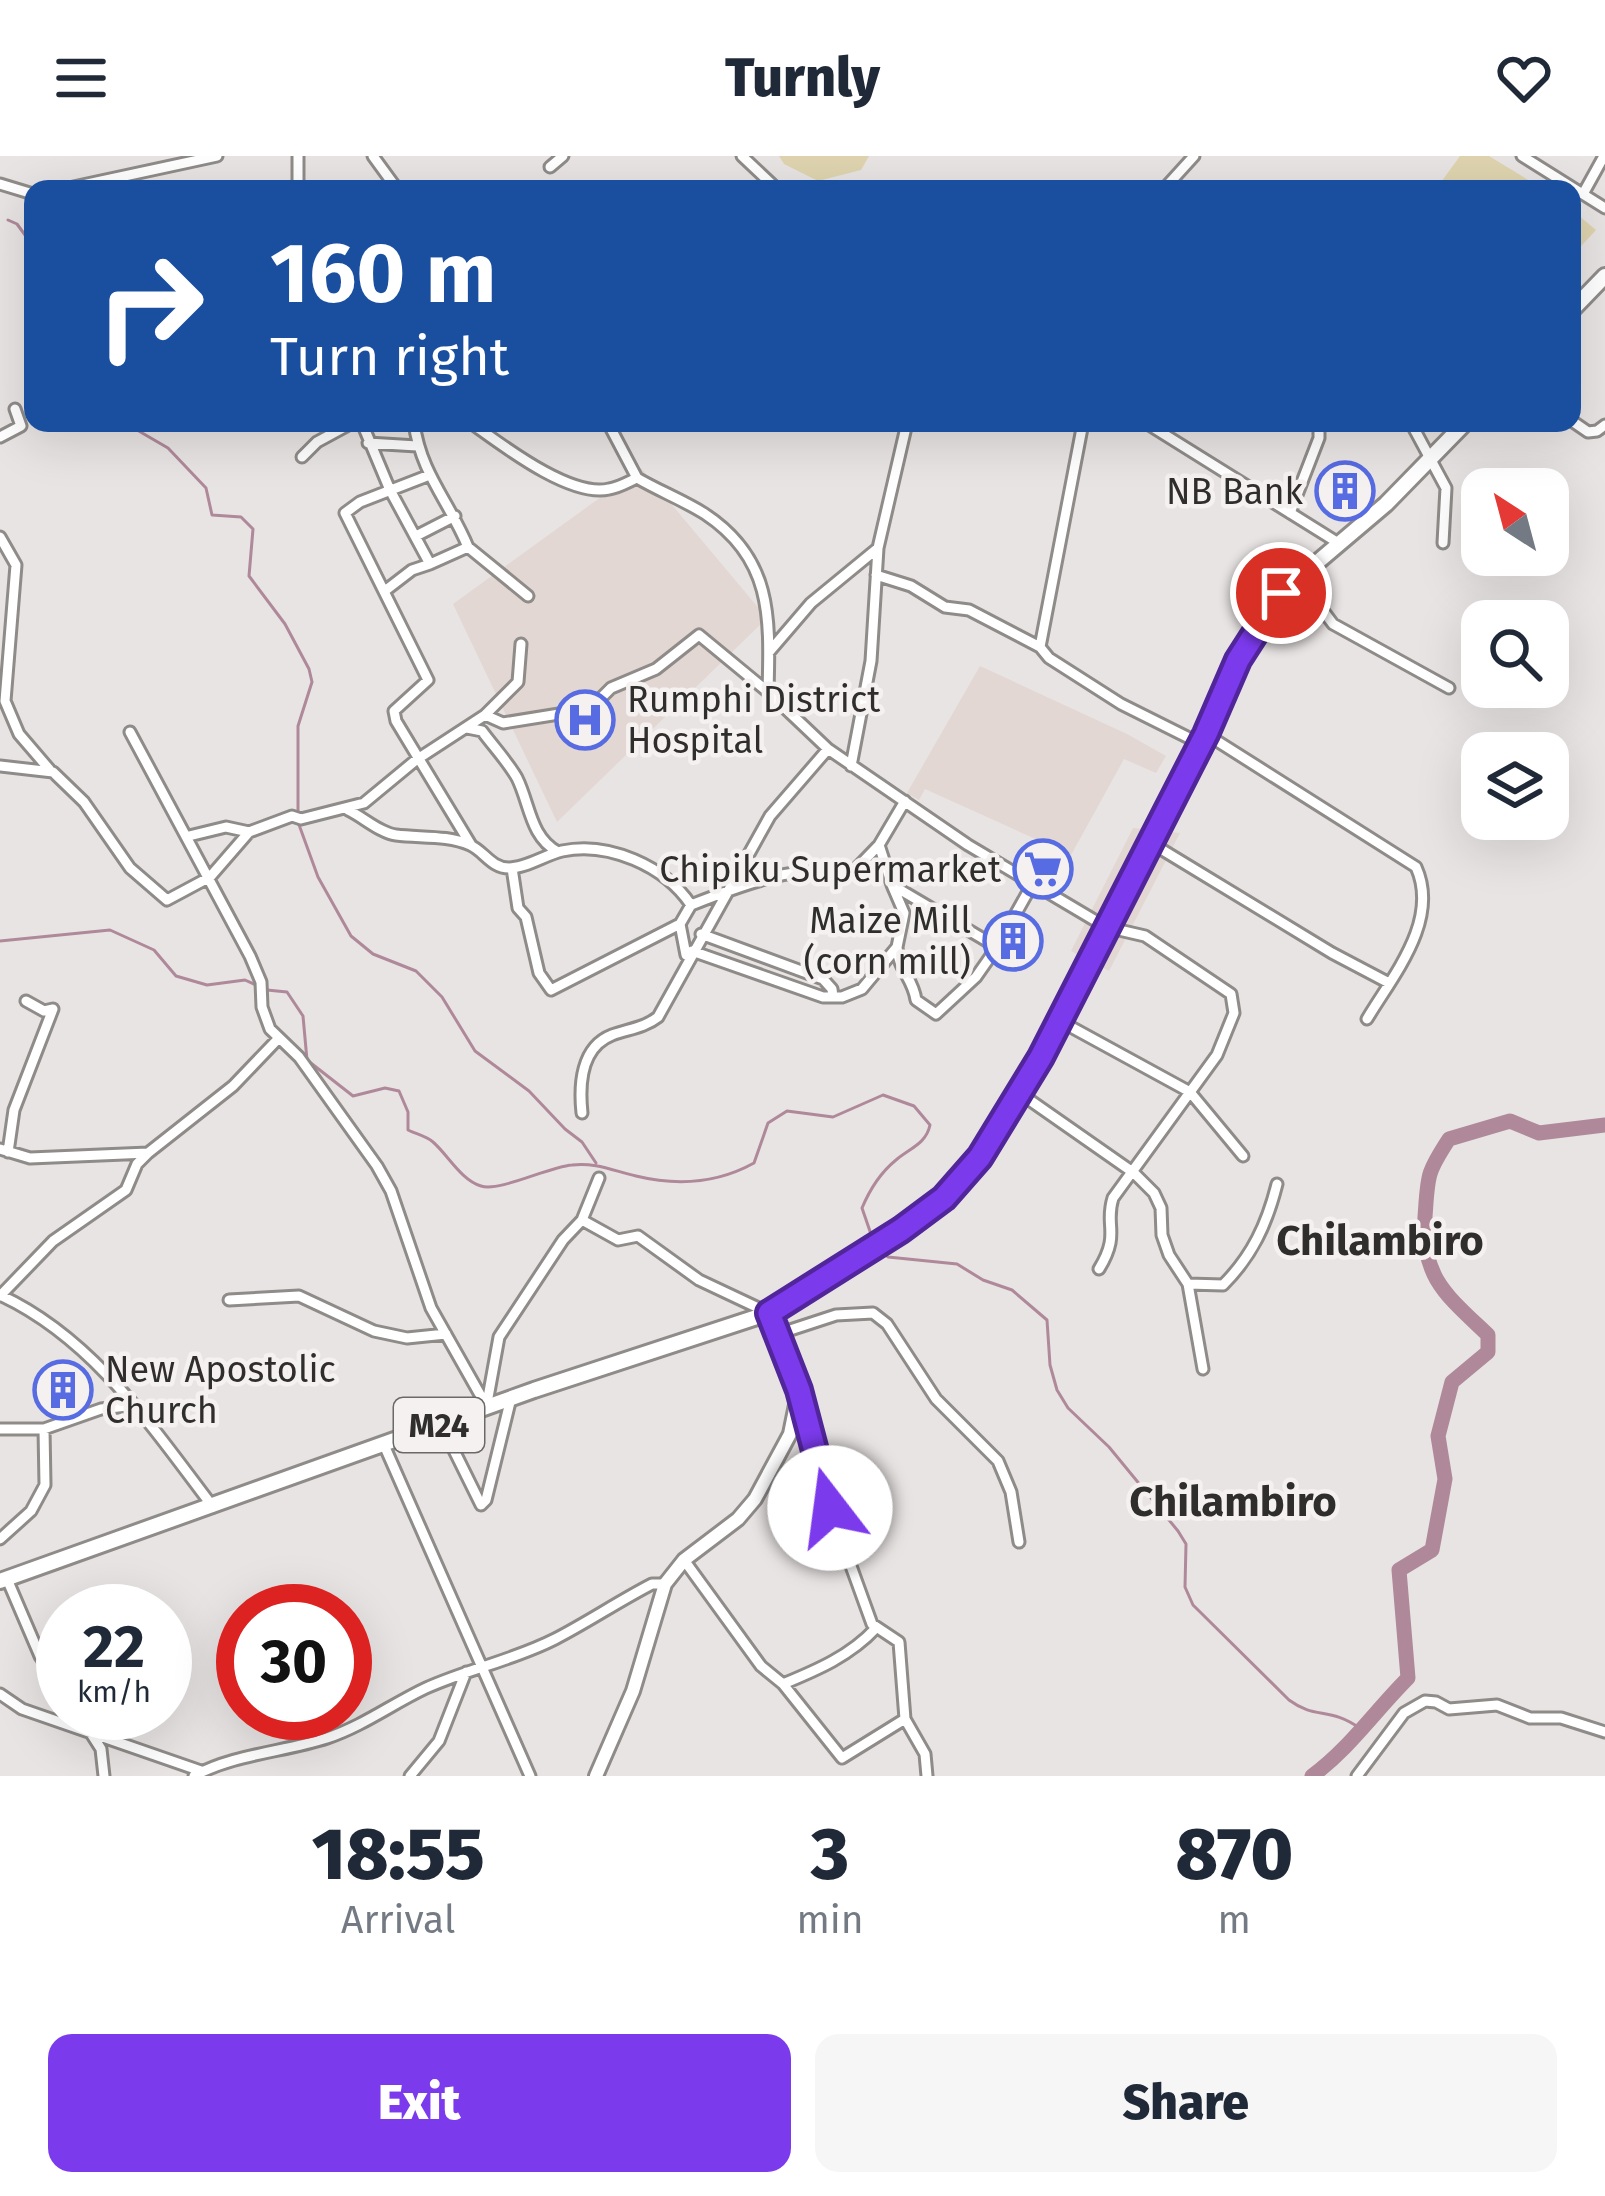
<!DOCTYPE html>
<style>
:root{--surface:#fff;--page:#f6f6f7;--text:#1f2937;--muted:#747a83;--accent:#7c3aed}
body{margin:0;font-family:"Fira Sans",sans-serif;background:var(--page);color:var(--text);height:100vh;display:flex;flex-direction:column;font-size:45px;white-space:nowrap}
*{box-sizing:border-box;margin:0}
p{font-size:39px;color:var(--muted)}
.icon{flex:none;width:66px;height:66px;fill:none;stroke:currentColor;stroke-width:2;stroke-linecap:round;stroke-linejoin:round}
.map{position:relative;height:1620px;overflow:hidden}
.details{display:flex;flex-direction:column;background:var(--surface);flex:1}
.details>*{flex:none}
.guide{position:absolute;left:24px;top:24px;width:1557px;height:252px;border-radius:24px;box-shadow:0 12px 48px #0002;background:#1a4fa0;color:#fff;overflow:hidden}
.needle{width:78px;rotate:324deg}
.controls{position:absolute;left:1461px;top:312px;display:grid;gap:24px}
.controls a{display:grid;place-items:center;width:108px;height:108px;border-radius:24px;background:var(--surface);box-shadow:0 12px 48px #0002;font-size:60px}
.speed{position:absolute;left:36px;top:1428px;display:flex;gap:24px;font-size:60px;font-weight:700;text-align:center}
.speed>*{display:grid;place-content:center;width:156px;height:156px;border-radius:50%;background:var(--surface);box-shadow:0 12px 48px #0002;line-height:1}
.speed small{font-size:30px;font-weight:400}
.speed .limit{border:18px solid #d22;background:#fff;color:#111}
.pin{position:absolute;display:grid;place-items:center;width:102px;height:102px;color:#fff;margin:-51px;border:6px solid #fff;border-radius:50%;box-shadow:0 3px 12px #0007}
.me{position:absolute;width:132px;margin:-66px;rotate:345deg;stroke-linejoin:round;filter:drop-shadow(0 0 9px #0008)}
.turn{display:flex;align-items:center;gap:42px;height:252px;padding:0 48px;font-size:54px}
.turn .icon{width:156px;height:156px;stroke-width:2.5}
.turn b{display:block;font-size:84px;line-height:102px}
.eta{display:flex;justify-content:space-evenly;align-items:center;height:204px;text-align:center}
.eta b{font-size:72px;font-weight:800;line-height:84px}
.button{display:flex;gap:24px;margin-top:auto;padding:24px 48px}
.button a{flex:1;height:138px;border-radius:24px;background:var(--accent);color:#fff;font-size:48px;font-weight:800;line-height:138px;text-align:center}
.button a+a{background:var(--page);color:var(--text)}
header{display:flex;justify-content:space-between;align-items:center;height:156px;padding:0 48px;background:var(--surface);font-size:54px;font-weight:800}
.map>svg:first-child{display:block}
</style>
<header><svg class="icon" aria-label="menu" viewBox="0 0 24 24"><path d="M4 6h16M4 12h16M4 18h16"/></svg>Turnly<svg class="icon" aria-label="heart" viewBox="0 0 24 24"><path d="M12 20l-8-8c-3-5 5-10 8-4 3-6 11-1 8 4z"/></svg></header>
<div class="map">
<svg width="1605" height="1620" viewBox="0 0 1605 1620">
<rect width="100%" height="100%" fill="#e8e4e3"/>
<!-- built -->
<path fill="#e2d7d2" d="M641,312l126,150 -210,204 -104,-218z
M980,510l147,68 39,22 -10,17 -32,-14 -53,96 -146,-66 -6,11 -12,-7z
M1133,672l47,5 -71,138 -38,-20z"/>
<!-- green -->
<path fill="#dfd4af" d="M779,0h90l-8,14 -43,11 -34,-17z
M1460,0h29l54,33h-107z
M1572,54l24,20 -24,26z"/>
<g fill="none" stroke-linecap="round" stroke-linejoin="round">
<!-- stream -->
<path stroke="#af899a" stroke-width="3" d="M8,64l9,4 16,22
M125,267l43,25 38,40 6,27 29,2 12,12 -4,47 36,48 24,45 3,13 -14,44v87
M298,666l20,55 33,59 22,18 43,17 26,26 33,54 54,40 36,38 17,13 14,21
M0,785l110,-11 44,20 22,26 31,9 38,-5 22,10 20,2 16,24 4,44 46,36 32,-8 14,3 9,21v18c8,4 18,6 25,12 15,13 28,38 48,44 19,6 67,-19 91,-21 23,-3 42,6 64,11 41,10 80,8 118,-13l14,-40 19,-12 46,6 50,-22 31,11 16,19c-4,19 -20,23 -34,35 -16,13 -26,29 -34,48l11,32
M878,1092l10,9 69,7 26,16 29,10 35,30 3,45 7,25 11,18 41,39 69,84 8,13 -1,43 8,18 96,95c27,20 40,6 72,29"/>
<!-- river -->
<path stroke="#af899a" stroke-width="15" d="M1312,1620c37,-27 63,-65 96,-98l-9,-108 33,-20 13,-71 -7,-43 14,-54 36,-30v-17c-42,-40 -67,-58 -63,-118 3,-41 1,-43 24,-78l61,-18 29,12 66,-8"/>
<!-- street casing -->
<g stroke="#8e8b89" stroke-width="15">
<path id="street" d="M373,0l24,33
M742,0l35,33
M1522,0l83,52
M550,11l13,-11
M0,28l33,10
M64,33l153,-33
M298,33v-33
M1164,33l30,-33
M1583,38l21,-38
M1572,265l16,11 9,-1 8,-6
M362,267l28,67 40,74 38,-17 60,49
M414,267c7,51 35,78 54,124
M471,267c31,22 99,75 138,66 9,-1 19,-7 28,-11 22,13 46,22 68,36 68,45 65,104 63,178l60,57 140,96 138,82 39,9 86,58 3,19 -17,42 -104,143c-9,28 8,35 -14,71
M608,267l29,55
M1083,267l-43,224 9,11 72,46 78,39
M1146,267l194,121
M1411,267l35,65 -3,55
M0,281l21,-11 -6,-17
M368,287l49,3
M302,301l15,-15 35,-19
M427,320l-67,26 -15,11 83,167 -34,31 2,10 75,124
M1290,357l29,-75v-15
M416,380l39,-20
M0,381l16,28 -11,136 14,33 30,35
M1315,406l6,20 -6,24
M876,419l35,11 34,21 24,3 71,37
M386,434l26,-20 18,-6
M1259,467l19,11c9,-11 21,-13 30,-25l13,-1 12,16 116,64
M769,496l42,-49 67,-55 29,-125
M485,559l18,8 87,-14 21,-21 45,-19 43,-34 69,57
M467,572l15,3c11,15 26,31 35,47 13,26 13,59 41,74
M130,576l120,224 11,26 1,25 8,22 29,28 78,109 14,25 40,117 56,99
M1206,578l210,133c24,53 -22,107 -49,152
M0,610l53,6 31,30 46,66 37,32 43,-23 39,-45
M851,610l20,-105 7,-113
M348,654c15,7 32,23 48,25 24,3 52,0 74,10 14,6 21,23 39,23 17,0 36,-13 53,-17 46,-10 103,15 129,54 51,-20 106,-42 161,-32l27,-28 26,-44
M189,680l37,-9 23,5 43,-16 9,3 63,-16 52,-43 69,-45 33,-33 3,-38
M1151,687l181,110 57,30
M879,689l13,40 105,62 36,-64
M512,712l6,40 8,9 13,56 12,17 129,-66 11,-19
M680,768l6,31 6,-4 131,46h19l20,-8 35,-42 7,-34 -12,-28
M701,778l122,45 9,10 1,8
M897,791c1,23 16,31 19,53l20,14 40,-37 21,-30
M1060,865l130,71 53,64
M1021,938l113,79 20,20 7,15 1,27 7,20 19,29 15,85
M582,957c-3,-28 -1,-66 30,-78 16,-6 32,-7 46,-18l112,-201 58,-67
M0,993l30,9 118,-5
M8,996l6,-42 39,-101 -9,2 -18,-10
M582,1064l36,20 20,-4 61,44 70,33
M1188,1128l35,1c29,-29 44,-61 54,-101
M0,1139c93,43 152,132 213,212
M0,1140l53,-55 73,-51 11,-26 11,-11 85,-67 44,-46
M229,1144l70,-4 75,35 33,7 39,-4
M778,1178l58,-19 37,-2 14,11 49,75 62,62 13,31 8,50
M800,1240l30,112 42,116 27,18 6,77 20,35 2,22
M487,1247l12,-66 64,-97 19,-20 17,-42
M441,1268l40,81 5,-5 25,-102
M0,1273h44l57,-20 34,-4
M384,1289l146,331
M0,1383l31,-28 14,-26 -1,-56
M684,1404l77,106 22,18 59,74 63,-39
M7,1423l33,77 23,34
M783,1528c34,-14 67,-28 93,-56
M0,1538l22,15 179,62
M78,1557l23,36 3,27
M194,1620c40,-22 90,-24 133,-38 36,-12 65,-34 99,-50 42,-19 88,-28 129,-49 33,-17 64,-38 97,-55h13
M410,1620l29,-35 27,-69
M1357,1620l47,-63 21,-12 11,1 13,7 48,-4 33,13h31l44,14"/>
</g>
<!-- secondary casing -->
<g stroke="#8e8b89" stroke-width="18">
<path id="secondary" d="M596,1620l37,-85 32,-107 19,-24 54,-41 17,-20 35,-65 9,-44 -30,-77"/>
</g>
<!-- primary casing -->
<g stroke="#8e8b89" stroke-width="20">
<path id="primary" d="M1572,154l33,-34
M0,1425l534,-191 235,-77 100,-62 75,-53 36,-41 41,-63 238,-471 22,-30 105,-89 79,-81"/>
</g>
<!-- street -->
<use href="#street" stroke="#fff" stroke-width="9"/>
<!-- secondary -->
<use href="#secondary" stroke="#fff" stroke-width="12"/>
<!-- primary -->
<use href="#primary" stroke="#fff" stroke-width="14"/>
</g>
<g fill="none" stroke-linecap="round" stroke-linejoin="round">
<!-- route casing -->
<g stroke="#51269a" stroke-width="30">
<path id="route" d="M830,1352l-31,-118 -30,-77 132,-83 43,-32 36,-41 61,-100 165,-323 32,-74 43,-67"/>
</g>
<!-- route -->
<use href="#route" stroke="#7c3aed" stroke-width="21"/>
</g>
<!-- icons -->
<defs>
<g id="building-ring" transform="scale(3)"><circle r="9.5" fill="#f5f1f0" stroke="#576be2" stroke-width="1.5"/><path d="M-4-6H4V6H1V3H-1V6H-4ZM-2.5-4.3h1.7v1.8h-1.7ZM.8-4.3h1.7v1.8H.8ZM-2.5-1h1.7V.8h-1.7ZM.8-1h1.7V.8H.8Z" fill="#576be2"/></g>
<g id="hospital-ring" transform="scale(3)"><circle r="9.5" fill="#f5f1f0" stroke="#576be2" stroke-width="1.5"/><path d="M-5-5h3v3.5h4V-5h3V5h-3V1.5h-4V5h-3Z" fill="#576be2"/></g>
<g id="supermarket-ring" transform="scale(3)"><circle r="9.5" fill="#f5f1f0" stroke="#576be2" stroke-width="1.5"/><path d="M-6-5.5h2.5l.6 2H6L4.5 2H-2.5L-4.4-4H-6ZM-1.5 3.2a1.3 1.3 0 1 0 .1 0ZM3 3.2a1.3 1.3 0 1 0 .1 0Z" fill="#576be2"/></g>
</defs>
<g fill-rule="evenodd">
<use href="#building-ring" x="1345" y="335"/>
<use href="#hospital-ring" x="585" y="564"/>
<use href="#supermarket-ring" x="1043" y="713"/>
<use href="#building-ring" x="1013" y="785"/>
<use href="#building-ring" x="63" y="1234"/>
</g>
<g text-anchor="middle" stroke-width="9" stroke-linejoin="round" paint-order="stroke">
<!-- shield labels -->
<rect fill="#f5f1f0" stroke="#6a6868" stroke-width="3" x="394" y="1242" width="90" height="54" rx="9"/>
<g font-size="33" font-weight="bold" fill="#2f2e2d">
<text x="439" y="1281">M24</text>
</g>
<!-- poi labels -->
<g font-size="36" fill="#2f2e2d" stroke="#f5f1f0" text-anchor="end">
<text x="1303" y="348">NB Bank</text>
<text x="627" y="556" text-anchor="start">Rumphi District<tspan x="627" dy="41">Hospital</tspan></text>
<text x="1001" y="726">Chipiku Supermarket</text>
<text x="971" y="777">Maize Mill<tspan x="971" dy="41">(corn mill)</tspan></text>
<text x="105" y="1226" text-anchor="start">New Apostolic<tspan x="105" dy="41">Church</tspan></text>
</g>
<!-- quarter labels -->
<g font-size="42" font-weight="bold" fill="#2f2e2d" stroke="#f5f1f0">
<text x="1380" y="1099">Chilambiro</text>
<text x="1233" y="1360">Chilambiro</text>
</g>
</g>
</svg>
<div class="controls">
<a><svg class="needle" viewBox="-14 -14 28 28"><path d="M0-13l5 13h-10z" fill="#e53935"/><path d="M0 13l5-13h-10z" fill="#747a83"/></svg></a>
<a><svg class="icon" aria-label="search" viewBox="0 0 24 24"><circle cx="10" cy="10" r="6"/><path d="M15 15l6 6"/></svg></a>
<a><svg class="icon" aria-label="layers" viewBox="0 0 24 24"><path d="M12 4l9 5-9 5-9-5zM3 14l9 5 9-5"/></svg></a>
</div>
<div class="speed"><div>22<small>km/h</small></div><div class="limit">30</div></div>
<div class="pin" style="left:1281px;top:437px;background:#d93025"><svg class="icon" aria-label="arrive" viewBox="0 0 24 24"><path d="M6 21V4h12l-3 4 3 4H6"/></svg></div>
<svg class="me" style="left:830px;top:1352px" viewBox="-20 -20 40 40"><circle r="19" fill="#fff"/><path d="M0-13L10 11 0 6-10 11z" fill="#7c3aed"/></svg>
<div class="guide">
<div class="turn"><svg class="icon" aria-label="right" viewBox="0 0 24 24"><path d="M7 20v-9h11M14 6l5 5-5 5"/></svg><div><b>160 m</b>Turn right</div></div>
</div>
</div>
<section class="details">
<div class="eta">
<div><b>18:55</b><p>Arrival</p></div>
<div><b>3</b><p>min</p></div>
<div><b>870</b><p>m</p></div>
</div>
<div class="button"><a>Exit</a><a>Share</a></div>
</section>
